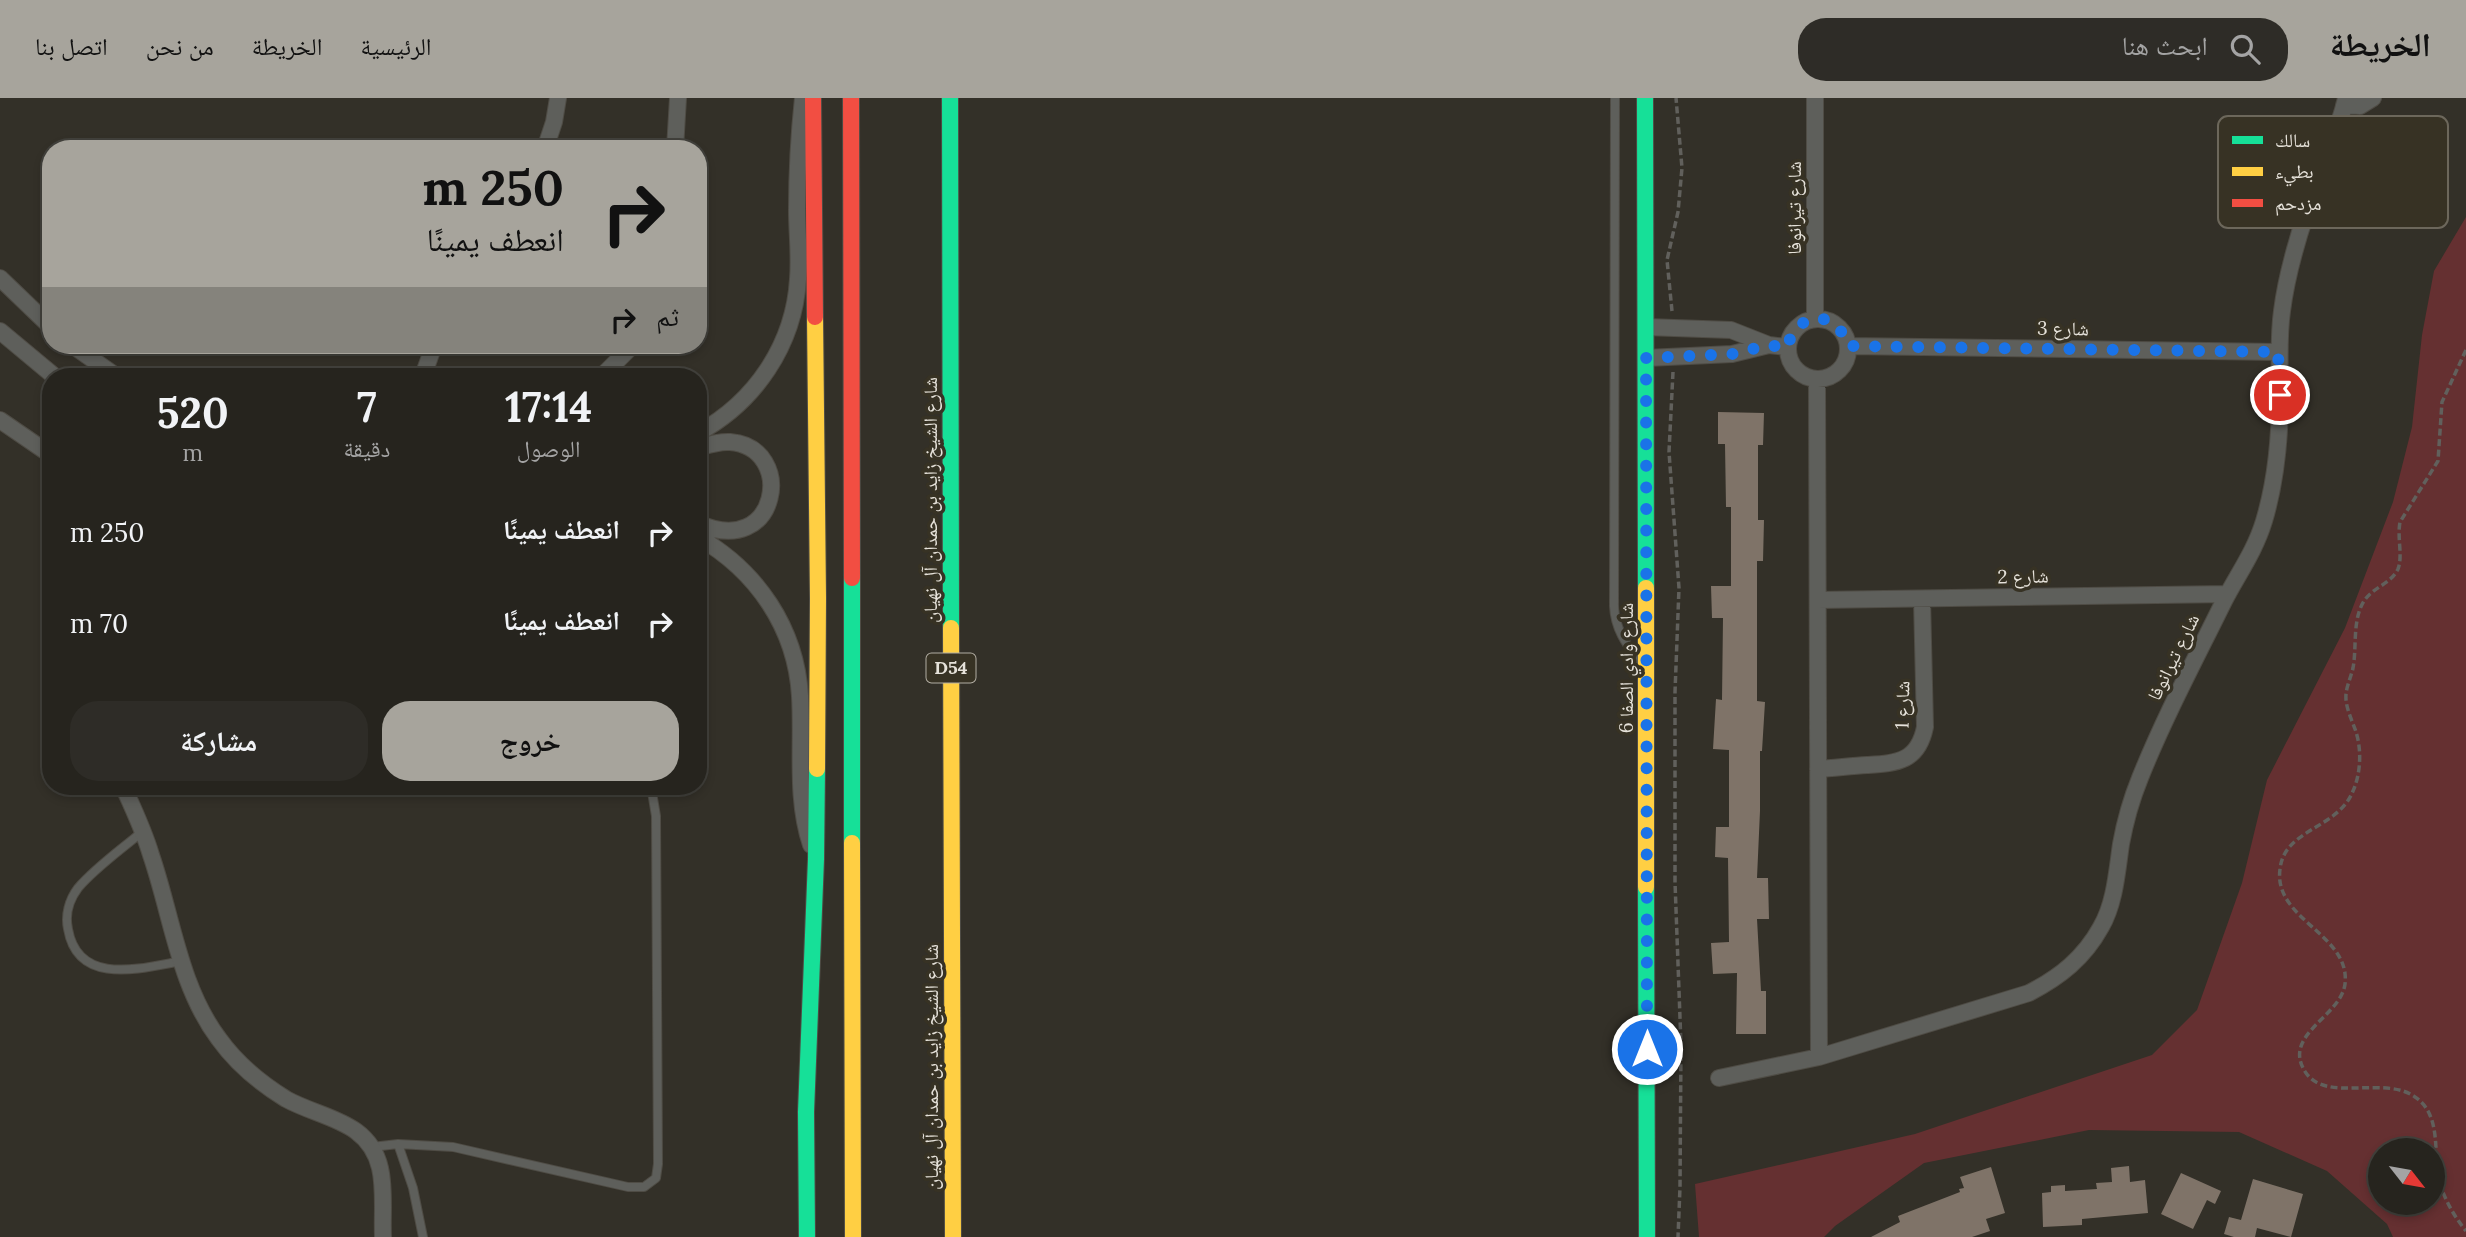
<!DOCTYPE html>
<html lang="ar">
<meta charset="utf-8">
<style>
:root{--surface:#26241e;--page:#2e2c27;--text:#f1f3f6;--muted:#a4a4a4;--line:#42413c;--accent:#a7a49c}
body{margin:0;font-family:Lora,"Noto Naskh Arabic",serif;background:var(--page);color:var(--text);direction:rtl;height:100vh;display:flex;flex-direction:column;font-size:26px;white-space:nowrap}
*{box-sizing:border-box;margin:0}
p{font-size:23px;color:var(--muted)}
.icon{flex:none;width:38px;height:38px;fill:none;stroke:currentColor;stroke-width:2;stroke-linecap:round;stroke-linejoin:round}
.map{position:relative;flex:1;overflow:hidden;direction:ltr}
.side{position:absolute;left:42px;top:270px;width:665px;height:427px;display:flex;flex-direction:column;background:var(--surface);border-radius:28px;box-shadow:0 4px 10px #0003,0 0 0 2px var(--line);direction:rtl}
.side>*{flex:none}
.banner{position:absolute;left:42px;top:42px;width:665px;height:214px;border-radius:28px;box-shadow:0 4px 10px #0003,0 0 0 2px var(--line);direction:rtl;background:#a7a49c;color:#111;overflow:hidden}
.needle{width:46px;rotate:121deg}
.buttons{position:absolute;left:2368px;top:1040px;display:grid;gap:14px}
.buttons a{display:grid;place-items:center;width:77px;height:77px;border-radius:50%;background:var(--surface);box-shadow:0 4px 10px #0003,0 0 0 2px var(--line);font-size:35px}
.pin{position:absolute;display:grid;place-items:center;width:60px;height:60px;color:#fff;margin:-30px;border:4px solid #fff;border-radius:50%;box-shadow:0 2px 7px #0007}
.me{position:absolute;width:77px;margin:-38px;rotate:0deg;stroke-linejoin:round;filter:drop-shadow(0 0 5px #0008)}
.turn{display:flex;align-items:center;gap:24px;height:147px;padding:0 28px;font-size:32px}
.turn .icon{width:91px;height:91px;stroke-width:2.5}
.turn b{display:block;font-size:49px;line-height:60px}
.then{display:flex;align-items:center;height:66px;padding:0 28px;background:#0003;gap:14px;font-size:26px}
.eta{display:flex;justify-content:space-evenly;align-items:center;height:119px;text-align:center}
.eta b{font-size:42px;font-weight:700;line-height:49px}
.primary-button{display:flex;gap:14px;margin-top:auto;padding:14px 28px}
.primary-button a{flex:1;height:80px;border-radius:28px;background:var(--accent);color:#111;font-size:28px;font-weight:700;line-height:80px;text-align:center}
.primary-button a+a{background:var(--page);color:var(--text)}
ul{padding:0;list-style:none}
li{display:flex;align-items:center;gap:21px;height:91px;padding:0 28px}
li div{flex:1}
li b{display:block;font-size:26px}
li em{font-style:normal}
header{display:flex;align-items:center;gap:42px;box-sizing:border-box;height:98px;padding:0 35px;background:var(--accent);color:#111}
header strong{font-size:33px}
nav{display:flex;gap:38px;margin-inline-start:auto;font-size:24px}
.search{width:490px;height:63px;background:var(--page);display:flex;align-items:center;gap:18px;box-sizing:border-box;padding:0 24px;border-radius:28px;color:var(--muted);font-size:26px}
.map>svg:first-child{display:block}
</style>
<header>
<strong>الخريطة</strong>
<div class="search"><svg class="icon" aria-label="search" viewBox="0 0 24 24"><circle cx="10" cy="10" r="6"/><path d="M15 15l6 6"/></svg>ابحث هنا</div>
<nav><a>الرئيسية</a><a>الخريطة</a><a>من نحن</a><a>اتصل بنا</a></nav>
</header>
<div class="map">
<svg width="2466" height="1139" viewBox="0 0 2466 1139">
<rect width="100%" height="100%" fill="#333028"/>
<!-- green -->
<path fill="#653031" fill-rule="evenodd" d="M2466,119v1020h-73l-6,-13 -60,-53 -88,-39 -150,-2 -165,33 -89,63 -11,11h-125l-4,-53 220,-50 237,-79 45,-45 45,-127 25,-103 78,-152 48,-126 19,-75 10,-92 12,-64zM2380,1052h52v52h-52z"/>
<!-- building -->
<path fill="#7f7368" d="M1718,314l46,1 -1,32h-5v75h6l-1,41h-6v140l8,1 -3,49h-2v60l-3,67h11l1,41h-12l4,72h5v43h-30l1,-61 -24,1 -2,-31 18,-1 -1,-84 -13,-1 1,-30h13v-77l-16,-1 3,-50 6,1 1,-82h-11l-1,-32h20v-79h-5l-1,-63h-7z
M2129,1068l1,16 15,-2 3,33 -66,6v6l-39,2 -1,-34 9,-1v-6l14,-1v6l32,-2 -1,-6 16,-1 -1,-14z
M1991,1069l14,46 -19,6 4,12 -18,6h-101l29,-15 -2,-6 62,-24 -1,-3 5,-1 -4,-11z
M2181,1075l40,18 -6,13 -8,-4 -14,29 -32,-15z
M2253,1081l50,15 -12,43 -34,-9 -2,9h-21l-10,-3 5,-17 12,3z"/>
<g fill="none" stroke-linecap="round" stroke-linejoin="round">
<!-- lane casing -->
<g stroke="#4f4c45" stroke-width="10">
<path id="lane" d="M1615,0l-1,508c1,24 13,39 27,58
M143,733c-21,18 -47,36 -65,57 -9,12 -13,27 -10,41 10,58 74,39 114,32
M398,1046l15,44 10,49
M372,1049l26,-3 55,3 175,40h16l12,-9 2,-14 -2,-348 -5,-30"/>
</g>
<!-- street casing -->
<g stroke="#4f4c45" stroke-width="18">
<path id="street" d="M1815,0v220
M2344,7l16,1 13,-8
M545,51l9,-27 4,-24
M675,51l3,-51
M0,180l51,49
M1788 251a30 30 0 1 1 60 0a30 30 0 1 1-60 0Z
M1646,229l85,3 38,15 18,2
M0,233l54,45
M72,247l44,31
M1848,248l430,6
M1646,260l86,-4 37,-9
M423,278l11,-31
M602,278l31,-31
M1817,281l2,678
M0,322l51,35
M698,335c57,-31 96,-88 100,-154 2,-23 -1,-46 -1,-69 0,-38 2,-75 6,-112
M698,350c10,-3 21,-7 32,-6 67,5 49,119 -32,81
M698,439c59,34 98,91 102,159 3,50 -5,101 11,149
M1818,502l410,-6
M1818,671c16,-1 33,-3 49,-4 30,-2 51,-3 58,-38l-3,-128
M123,688c10,22 21,45 28,69 21,61 28,131 68,184 18,25 41,44 67,60 36,20 83,21 94,69 5,21 2,47 3,69
M1719,980l100,-21 210,-64c31,-16 55,-35 72,-66 14,-24 16,-56 20,-83 4,-22 10,-44 19,-66 24,-60 55,-118 84,-177 14,-27 31,-50 40,-80 12,-40 16,-84 16,-126 0,-28 -2,-56 2,-84 6,-48 23,-98 40,-143 8,-23 19,-46 24,-70"/>
</g>
<!-- fast casing -->
<g stroke="#4f4c45" stroke-width="18">
<path id="fast" d="M950,0l1,530
M1645,0l1,490
M852,480v265
M1646,789l1,350
M807,1139l-1,-125 10,-253 1,-90"/>
</g>
<!-- slow casing -->
<g stroke="#4f4c45" stroke-width="18">
<path id="slow" d="M815,219l3,281 -1,171
M1646,490v299
M951,530l2,609
M852,745l1,394"/>
</g>
<!-- jam casing -->
<g stroke="#4f4c45" stroke-width="18">
<path id="jam" d="M813,0l2,219
M851,0l1,480"/>
</g>
<!-- path -->
<path stroke="#61605c" stroke-width="3.5" stroke-dasharray="7 3.5" stroke-linecap="butt" d="M1672,213l-5,-51 11,-48 4,-44 -6,-70
M2466,252l-24,52 -4,59 -38,61c-3,16 3,34 -2,47 -7,15 -25,18 -34,32 -12,19 -7,46 -11,67 -2,9 -6,17 -7,26 -1,12 5,24 9,35 7,19 6,44 -2,62 -15,38 -69,38 -73,78 -7,51 71,65 65,115 -4,33 -65,51 -39,89 21,30 79,2 109,24 27,18 18,55 24,83 5,19 15,36 27,51
M1673,274l-4,80 10,136 -4,104v190l6,163 -1,142 -2,50"/>
<!-- lane -->
<use href="#lane" stroke="#5e5f5b" stroke-width="8"/>
<!-- street -->
<use href="#street" stroke="#5e5f5b" stroke-width="16"/>
<!-- fast -->
<use href="#fast" stroke="#16e098" stroke-width="16"/>
<!-- slow -->
<use href="#slow" stroke="#ffcf43" stroke-width="16"/>
<!-- jam -->
<use href="#jam" stroke="#f24e42" stroke-width="16"/>
</g>
<g fill="none" stroke-linecap="round" stroke-linejoin="round">
<!-- route -->
<path stroke="#1a73e8" stroke-width="12" stroke-dasharray="0 21.6" d="M1647,951l-1,-691 86,-4 37,-9 18,3c9,-38 50,-40 61,-2l430,6 2,43"/>
</g>
<g text-anchor="middle" stroke-width="7" stroke-linejoin="round" paint-order="stroke">
<!-- shield labels -->
<rect fill="#373224" stroke="#b2ada3" stroke-width="2" x="926.5" y="555.5" width="49" height="29" rx="5"/>
<g font-size="18" font-weight="bold" fill="#e6e2da">
<text x="951" y="576">D54</text>
</g>
<!-- street labels -->
<g font-size="19" fill="#e6e2da" stroke="#373224">
<text transform="translate(1794 110) rotate(-90)" y="7">شارع تيرانوفا</text>
<text transform="translate(2063 230) rotate(1)" y="7">شارع 3</text>
<text transform="translate(930 402) rotate(-90)" y="7">شارع الشيخ زايد بن حمدان آل نهيان</text>
<text transform="translate(2023 478) rotate(-1)" y="7">شارع 2</text>
<text transform="translate(2173 559) rotate(-64)" y="7">شارع تيرانوفا</text>
<text transform="translate(1626 570) rotate(-90)" y="7">شارع وادي الصفا 6</text>
<text transform="translate(1902 607) rotate(-89)" y="7">شارع 1</text>
<text transform="translate(931 969) rotate(-90)" y="7">شارع الشيخ زايد بن حمدان آل نهيان</text>
</g>
</g>
<!-- legend -->
<rect x="2218" y="18" width="230" height="112" rx="10" fill="#373224" stroke="#6c675b" stroke-width="2"/>
<rect x="2232" y="38" width="31" height="8" fill="#16e098"/>
<rect x="2232" y="69" width="31" height="9" fill="#ffcf43"/>
<rect x="2232" y="101" width="31" height="8" fill="#f24e42"/>
<g font-size="19" fill="#e6e2da">
<text x="2275" y="49">سالك</text>
<text x="2275" y="80">بطيء</text>
<text x="2275" y="112">مزدحم</text>
</g>
</svg>
<div class="buttons">
<a><svg class="needle" viewBox="-14 -14 28 28"><path d="M0-13l5 13h-10z" fill="#e53935"/><path d="M0 13l5-13h-10z" fill="#a4a4a4"/></svg></a>
</div>
<div class="pin" style="left:2280px;top:297px;background:#d93025"><svg class="icon" aria-label="arrive" viewBox="0 0 24 24"><path d="M6 21V4h12l-3 4 3 4H6"/></svg></div>
<svg class="me" style="left:1647px;top:951px" viewBox="-20 -20 40 40"><circle r="17" fill="#1a73e8" stroke="#fff" stroke-width="3"/><path d="M0-11L8 9 0 5-8 9z" fill="#fff"/></svg>
<div class="banner">
<div class="turn"><svg class="icon" aria-label="right" viewBox="0 0 24 24"><path d="M7 20v-9h11M14 6l5 5-5 5"/></svg><div><b>250 m</b>انعطف يمينًا</div></div>
<div class="then">ثم<svg class="icon" aria-label="right" viewBox="0 0 24 24"><path d="M7 20v-9h11M14 6l5 5-5 5"/></svg></div>
</div>
<section class="side">
<div class="eta">
<div><b>17:14</b><p>الوصول</p></div>
<div><b>7</b><p>دقيقة</p></div>
<div><b>520</b><p>m</p></div>
</div>
<ul>
<li><svg class="icon" aria-label="right" viewBox="0 0 24 24"><path d="M7 20v-9h11M14 6l5 5-5 5"/></svg><div><b>انعطف يمينًا</b></div><em>250 m</em></li>
<li><svg class="icon" aria-label="right" viewBox="0 0 24 24"><path d="M7 20v-9h11M14 6l5 5-5 5"/></svg><div><b>انعطف يمينًا</b></div><em>70 m</em></li>
</ul>
<div class="primary-button"><a>خروج</a><a>مشاركة</a></div>
</section>
</div>
